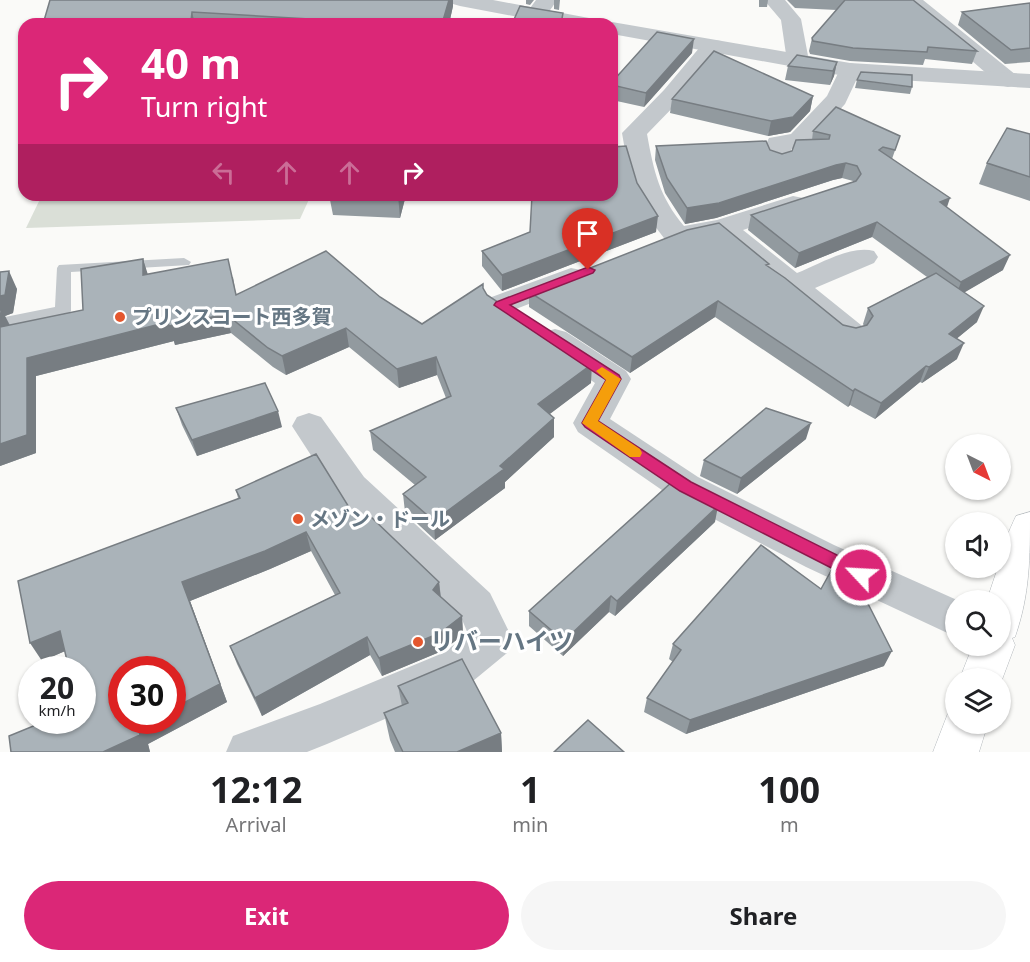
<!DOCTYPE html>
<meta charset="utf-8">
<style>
:root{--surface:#fff;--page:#f6f6f6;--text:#202124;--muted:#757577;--accent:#db2777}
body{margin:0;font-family:"Noto Sans","Noto Sans JP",sans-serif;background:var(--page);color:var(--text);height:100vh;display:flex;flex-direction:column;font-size:22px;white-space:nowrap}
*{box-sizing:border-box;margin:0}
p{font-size:20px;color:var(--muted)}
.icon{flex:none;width:33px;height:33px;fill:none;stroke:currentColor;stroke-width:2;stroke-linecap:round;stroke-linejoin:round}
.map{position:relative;height:752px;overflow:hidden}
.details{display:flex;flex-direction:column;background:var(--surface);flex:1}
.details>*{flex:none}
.hud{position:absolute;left:18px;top:18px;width:600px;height:183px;border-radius:18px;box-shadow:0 2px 4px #0004;background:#db2777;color:#fff;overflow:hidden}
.needle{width:39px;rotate:138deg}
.controls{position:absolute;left:945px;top:434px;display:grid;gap:12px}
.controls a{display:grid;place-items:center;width:66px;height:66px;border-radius:50%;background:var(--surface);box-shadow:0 2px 4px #0004;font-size:30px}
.speed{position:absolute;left:18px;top:656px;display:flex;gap:12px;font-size:30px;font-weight:700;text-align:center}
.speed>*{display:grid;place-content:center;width:78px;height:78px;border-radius:50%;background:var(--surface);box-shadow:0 2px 4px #0004;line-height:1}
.speed small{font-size:15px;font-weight:400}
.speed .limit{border:9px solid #d22;background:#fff;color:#111}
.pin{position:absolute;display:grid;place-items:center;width:51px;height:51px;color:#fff;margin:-62px -26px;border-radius:50% 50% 50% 0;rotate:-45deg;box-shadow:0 0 6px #0007}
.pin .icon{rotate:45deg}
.me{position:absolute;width:66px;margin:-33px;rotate:295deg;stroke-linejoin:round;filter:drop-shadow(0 0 4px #0008)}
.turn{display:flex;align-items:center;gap:21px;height:126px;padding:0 24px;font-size:27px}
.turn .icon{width:78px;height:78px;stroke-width:2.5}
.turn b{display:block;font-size:42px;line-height:51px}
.lanes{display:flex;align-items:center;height:57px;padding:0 24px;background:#0003;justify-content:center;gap:30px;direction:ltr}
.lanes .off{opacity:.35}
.eta{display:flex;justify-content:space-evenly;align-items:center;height:102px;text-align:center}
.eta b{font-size:36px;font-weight:700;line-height:42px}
.action{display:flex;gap:12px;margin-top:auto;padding:12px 24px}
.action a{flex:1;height:69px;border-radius:36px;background:var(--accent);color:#fff;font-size:24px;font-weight:700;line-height:69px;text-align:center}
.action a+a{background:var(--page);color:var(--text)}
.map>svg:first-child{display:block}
</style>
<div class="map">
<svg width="1030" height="752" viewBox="0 0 1030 752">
<rect width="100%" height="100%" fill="#fafaf8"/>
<!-- green -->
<path fill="#dadfd7" d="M42,195h269l-11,24 -274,9z"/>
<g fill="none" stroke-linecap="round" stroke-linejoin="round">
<!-- trunk casing -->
<g stroke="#b4b9bd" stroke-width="1">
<path id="trunk" d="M1030,512c0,46 0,82 -15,125l-3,1 3,7 -15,40v-7h-40l13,-33h27v-45h-13l11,-33h2c0,-17 9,-36 16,-51z
M956,706v17h32l-9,29h-46l17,-44z"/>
</g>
<!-- service -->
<path fill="#c3c8cc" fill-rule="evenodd" d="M184,258l7,4 -2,3 -118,7v39l-3,4 -68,13v-10l55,-11 2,-39 2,-3z"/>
<!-- minor -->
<path fill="#c3c8cc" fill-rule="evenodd" d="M536,0h21c-8,12 -14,23 -29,19l-3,-4z
M764,0h21l16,19 8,42 -3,5 -8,2 -8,-2 -3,-5 -6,-41z
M901,0h22l93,75 3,5 -3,5 -8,2 -8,-2z
M713,40l8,1 3,5 -3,5 -41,49 -33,34c7,38 12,62 37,92l33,-6 76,-24 10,2 4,6 -4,6 -60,20 54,43c23,-9 53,-28 77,-22l4,6 -4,6 -59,25 46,37 5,7 -5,7 -11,3 -11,-3 -115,-97 -4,-6 -43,8 -10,-2 -26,-34 -11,-28 -8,-47 42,-43 41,-49z
M850,63l8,2 3,5 -16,34 -38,42 -16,3v10l-4,5 -9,3 -9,-3c-5,-7 -5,-18 0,-26l22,-4 36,-38 15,-31z
M571,268l10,2 5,7 -5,7 -81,31 -11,-3 -4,-7 4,-7z
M555,329l11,3 60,39 5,8 -21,40 88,58 136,68 123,55 -1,37 -150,-70 -134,-70 -94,-65 -5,-9 22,-40 -51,-35 -5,-8 5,-8z
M309,413l12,4 43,60 126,116 23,47 -6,13 -34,28 -146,63 -20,8h-81l7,-16 87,-32 123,-51 25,-19 -7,-17 -123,-120 -46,-71 5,-9z"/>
<!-- tertiary -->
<path fill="#c3c8cc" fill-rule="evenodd" d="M450,0h43l96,18 7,2 3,4h-43l-96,-18 -7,-2z
M612,22l238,41 180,11v14l-180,-11 -238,-43v-10h-8z"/>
<!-- trunk -->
<use href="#trunk" fill="#fff" fill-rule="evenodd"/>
</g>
<!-- wall -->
<path fill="#929a9f" d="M50,0h403v6l-4,18h-406z
M526,0h8l-4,5 -4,-1z
M554,0h6l-1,10 -5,-1z
M759,0h9l-1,7h-8z
M787,0h126l64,51 -5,13 -47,-5 -2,6 -73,-4 -40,-7 -1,-3 3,-13 25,-28 -42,-2z
M1030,3v59l-25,2 -47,-39 4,-13z
M692,53l-48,54 -32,-7v-18z
M837,62l-3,14 -4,9 -45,-5 3,-14z
M857,80l55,7 -2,7 -55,-6z
M813,96l-3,15 -20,21 -22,4 -98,-23 2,-14z
M813,131l87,5 -8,23 55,48 56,63 -39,22 13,30 -20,16v21l-35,24 -2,-1 -45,37 -25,-14 -2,2 -133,-90 -85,56 -101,-66v-15l240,-25 74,58 13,3 8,-2 -1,-2 5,-16 59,-31 -55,-40 -77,31 -47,-38 3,-15 102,-33v-1l-11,-3 -9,2 -117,38 -31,6 -20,-31 -10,-33 1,-14 114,4 12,4 10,-3 20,-11z
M1030,134v67l-51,-17 8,-21z
M637,183l19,49 -154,59 -20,-25v-15l48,-19z
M329,195h77l-6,23 -67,-3z
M143,259l4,15 86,3 3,18 144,2 42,27 61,-40v5l4,6 104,88 -42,31 5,4v19l-49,45v6l-70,52 -30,-28 -2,-18 12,-9 -42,-35 -3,-19 76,-33 -9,-23 -38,13 -50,-41 -63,28 -13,-8 -42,-34 -56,12 -1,-4 -138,35v77l-36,13v-194l17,17 -4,24 -8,3 5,9 73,-15z
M176,408l106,19 -85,29 -15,-31z
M806,439l-69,55 -37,-18 4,-16z
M236,490l124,35 79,57 2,15 21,19 1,19 -21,16 -60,25 -12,-21 -108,61 -25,-52 -7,-18 105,-51 -24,-44 -41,18 -80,32 37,101 -79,42 2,8 -68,-32 -17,-69 -23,10 196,-163z
M715,522l-100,94 -6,-4 -46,44 -34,-30v-15z
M673,644l211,22 -198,68 -42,-22 3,-14 26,-36 -4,-3z
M398,686l103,47 1,19h-107l-5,-12 -6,-27 18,-7z"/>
<!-- shaded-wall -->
<path fill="#777d82" d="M449,0h4v6l-4,18h-7z
M192,12l3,12h-32z
M694,39l-2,14 -48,54 2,-14z
M837,62l-3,14 -4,9 3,-14z
M813,96l-3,15 -20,21 -22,4 3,-15z
M846,163l-4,15 -9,2 -117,38 -31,6 2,-16 149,-43z
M398,195h8l-6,23z
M950,198l-5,15 -5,-11z
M658,216l-2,16 -154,59v-16z
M877,222l-5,15 -77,31 4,-15z
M1010,255l-7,15 -48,28 6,-16z
M143,259l6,19 -6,-3z
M9,271l8,18 -4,24 -8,3 6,12 -11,1v-33z
M718,301l-3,16 -85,56 2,-16z
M984,306l-7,16 -34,28 6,-16z
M226,314l5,19 -56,12 -1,-4 -138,35v77l-36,13v-22l27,-86 141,-36z
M346,328l3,19 -63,28 -4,-19z
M964,343l-7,16 -35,24 7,-16z
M436,357l1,18 -38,13 -2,-19z
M592,364l-1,19 -53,40v-19z
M926,366l-6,16 -45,37 6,-16z
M855,389l-5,16 -2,2 5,-16z
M278,411l4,16 -85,29 -5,-16z
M554,418v19l-49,45v6l-70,52 -1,-19 66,-55z
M811,423l-5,16 -69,55 4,-16z
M718,506l-3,16 -100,94 2,-15z
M306,532l5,19 -41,18 -80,32 37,101 -79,42 2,8h-47l35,-25 14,-7h20v-11l10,-127z
M439,582l2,19 -8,-11z
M611,596l-2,16 -46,44 1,-15z
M462,616l1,19 -21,16 -60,25 -3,-18z
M60,631l10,18 -28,12 -12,-18z
M367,637l3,18 -108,61 -7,-18z
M892,651l-8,15 -198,68 4,-14z
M501,733l1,19h-45z"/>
<!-- building -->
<path fill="#aab3b9" stroke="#777d82" stroke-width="1.5" d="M50,0h399l-7,24h-47l-203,-12 -1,9 -28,3h-120z
M845,0h68l64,51 -49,-4 -1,5 -74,-4 -40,-7 -1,-3z
M1030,3v45l-19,2 -49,-38z
M520,6l43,7 -2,11h-49z
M657,32l37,7 -48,54 -34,-8v-3z
M714,51l99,45 -20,21 -22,4 -99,-22z
M797,55l40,7 -4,9 -45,-5z
M861,72l51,3v12l-55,-7z
M836,107l64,29 -5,14 -12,-3 -4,3 71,48 -10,4 70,53 -49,27 -84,-60 -78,31 -48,-38 105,-34 5,-7 -4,-8 -11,-3 -10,2 -117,38 -32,5 -20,-30 -11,-32 110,-5 4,9 12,4 10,-3 4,-11 33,-1 1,-4 -17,-4z
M1007,128l23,6v43l-43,-14z
M626,146l11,37 21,33 -156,59 -20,-24 48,-19 2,-37h80v-48z
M719,223l50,41 -3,1 19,13 58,47 13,3 11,-3 6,-9 -5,-8 68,-35 48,33 -35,28 15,9 -35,24 -3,-1 -45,37 -26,-14 -2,2 -135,-90 -86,56 -103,-65 158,-62z
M326,251l54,46 42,27 61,-40v4l4,7 105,69 -54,40 16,14 -54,48 4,3 -70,52 -31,-27 23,-17 -56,-46 81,-35 -15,-39 -39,12 -51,-41 -64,28 -14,-8 -42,-34 -57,12 -1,-4 -141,36v77l-27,9v-117l83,-17 -2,-41 62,-10v16l85,-16 8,36z
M9,271l-4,24 -5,1v-24z
M0,310h2l-2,13z
M265,383l13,28 -86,29 -16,-32z
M766,408l45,15 -70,55 -37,-18z
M316,454l44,71 11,-8 68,65 -6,8 29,26 -22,17 -61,25 -12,-21 -112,61 -25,-52 110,-53 -34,-61 -41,19 -83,31 38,102 -48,25v-40h-50v51h30l-14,7 2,8 -37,17h-92l-2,-16 39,-16h34v-51h-13l-9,-38 -30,12 -12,-62 222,-83 -4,-8z
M672,482l46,24 -101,95 -6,-5 -47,45 -35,-30z
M761,545l60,44 10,-18 27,13 34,67 -202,69 -43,-22 34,-48 -8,-6z
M462,659l39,74 -44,19h-54l-19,-39 24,-10 -10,-17z
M588,720l36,32h-70z"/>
<!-- route -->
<path fill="#db2777" stroke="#8e194d" stroke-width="1.5" d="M588,267l7,3 -2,3 -83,32 109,70 2,4 -23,42 93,61 176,88 2,5 -2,5 -6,2 -6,-2 -175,-89 -95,-64 -3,-4 24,-43 -112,-75 2,-3z"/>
<!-- slow -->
<path fill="#f59e0b" d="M602,367l19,12 -23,42 42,28 2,4 -2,4h-10l-48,-34 24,-43 -10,-9z"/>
<!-- markers -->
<g fill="#e4572e" stroke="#fff" stroke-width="2">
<circle cx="120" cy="317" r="6"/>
<circle cx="298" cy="519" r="6"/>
<circle cx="418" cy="642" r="6"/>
</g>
<g text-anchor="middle" stroke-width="6" stroke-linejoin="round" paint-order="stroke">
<!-- poi labels -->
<g font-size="20" font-weight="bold" fill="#657683" stroke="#fff" text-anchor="start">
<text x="132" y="324">プリンスコート西多賀</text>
<text x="310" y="526">メゾン・ドール</text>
</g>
<!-- near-poi labels -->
<g font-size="24" font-weight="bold" fill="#657683" stroke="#fff" text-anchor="start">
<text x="430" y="650">リバーハイツ</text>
</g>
</g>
</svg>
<div class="controls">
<a><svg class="needle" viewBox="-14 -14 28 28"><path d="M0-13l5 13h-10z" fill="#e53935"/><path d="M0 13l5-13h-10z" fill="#757577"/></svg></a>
<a><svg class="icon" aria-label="sound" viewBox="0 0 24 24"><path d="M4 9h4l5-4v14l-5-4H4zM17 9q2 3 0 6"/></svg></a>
<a><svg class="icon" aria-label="search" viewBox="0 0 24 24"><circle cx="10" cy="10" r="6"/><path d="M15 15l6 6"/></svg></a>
<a><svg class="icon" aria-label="layers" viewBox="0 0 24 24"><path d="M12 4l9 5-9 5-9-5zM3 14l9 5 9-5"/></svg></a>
</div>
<div class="speed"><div>20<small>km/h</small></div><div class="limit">30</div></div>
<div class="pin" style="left:588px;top:270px;background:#d93025"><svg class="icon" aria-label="arrive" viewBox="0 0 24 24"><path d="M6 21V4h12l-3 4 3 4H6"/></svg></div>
<svg class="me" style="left:861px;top:575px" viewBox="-20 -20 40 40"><circle r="17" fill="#db2777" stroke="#fff" stroke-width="3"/><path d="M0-11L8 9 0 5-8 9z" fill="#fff"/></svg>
<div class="hud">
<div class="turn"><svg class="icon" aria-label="right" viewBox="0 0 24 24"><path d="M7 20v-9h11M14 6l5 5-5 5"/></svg><div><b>40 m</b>Turn right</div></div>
<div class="lanes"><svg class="icon off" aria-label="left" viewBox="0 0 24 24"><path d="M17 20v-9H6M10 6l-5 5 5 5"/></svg><svg class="icon off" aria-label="ahead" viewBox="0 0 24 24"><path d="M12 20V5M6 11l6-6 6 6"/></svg><svg class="icon off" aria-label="ahead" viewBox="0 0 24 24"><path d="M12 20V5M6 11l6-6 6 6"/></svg><svg class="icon" aria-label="right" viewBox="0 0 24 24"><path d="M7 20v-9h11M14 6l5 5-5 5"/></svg></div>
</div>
</div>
<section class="details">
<div class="eta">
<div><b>12:12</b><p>Arrival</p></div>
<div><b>1</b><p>min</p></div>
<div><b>100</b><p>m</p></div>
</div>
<div class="action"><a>Exit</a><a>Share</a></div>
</section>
